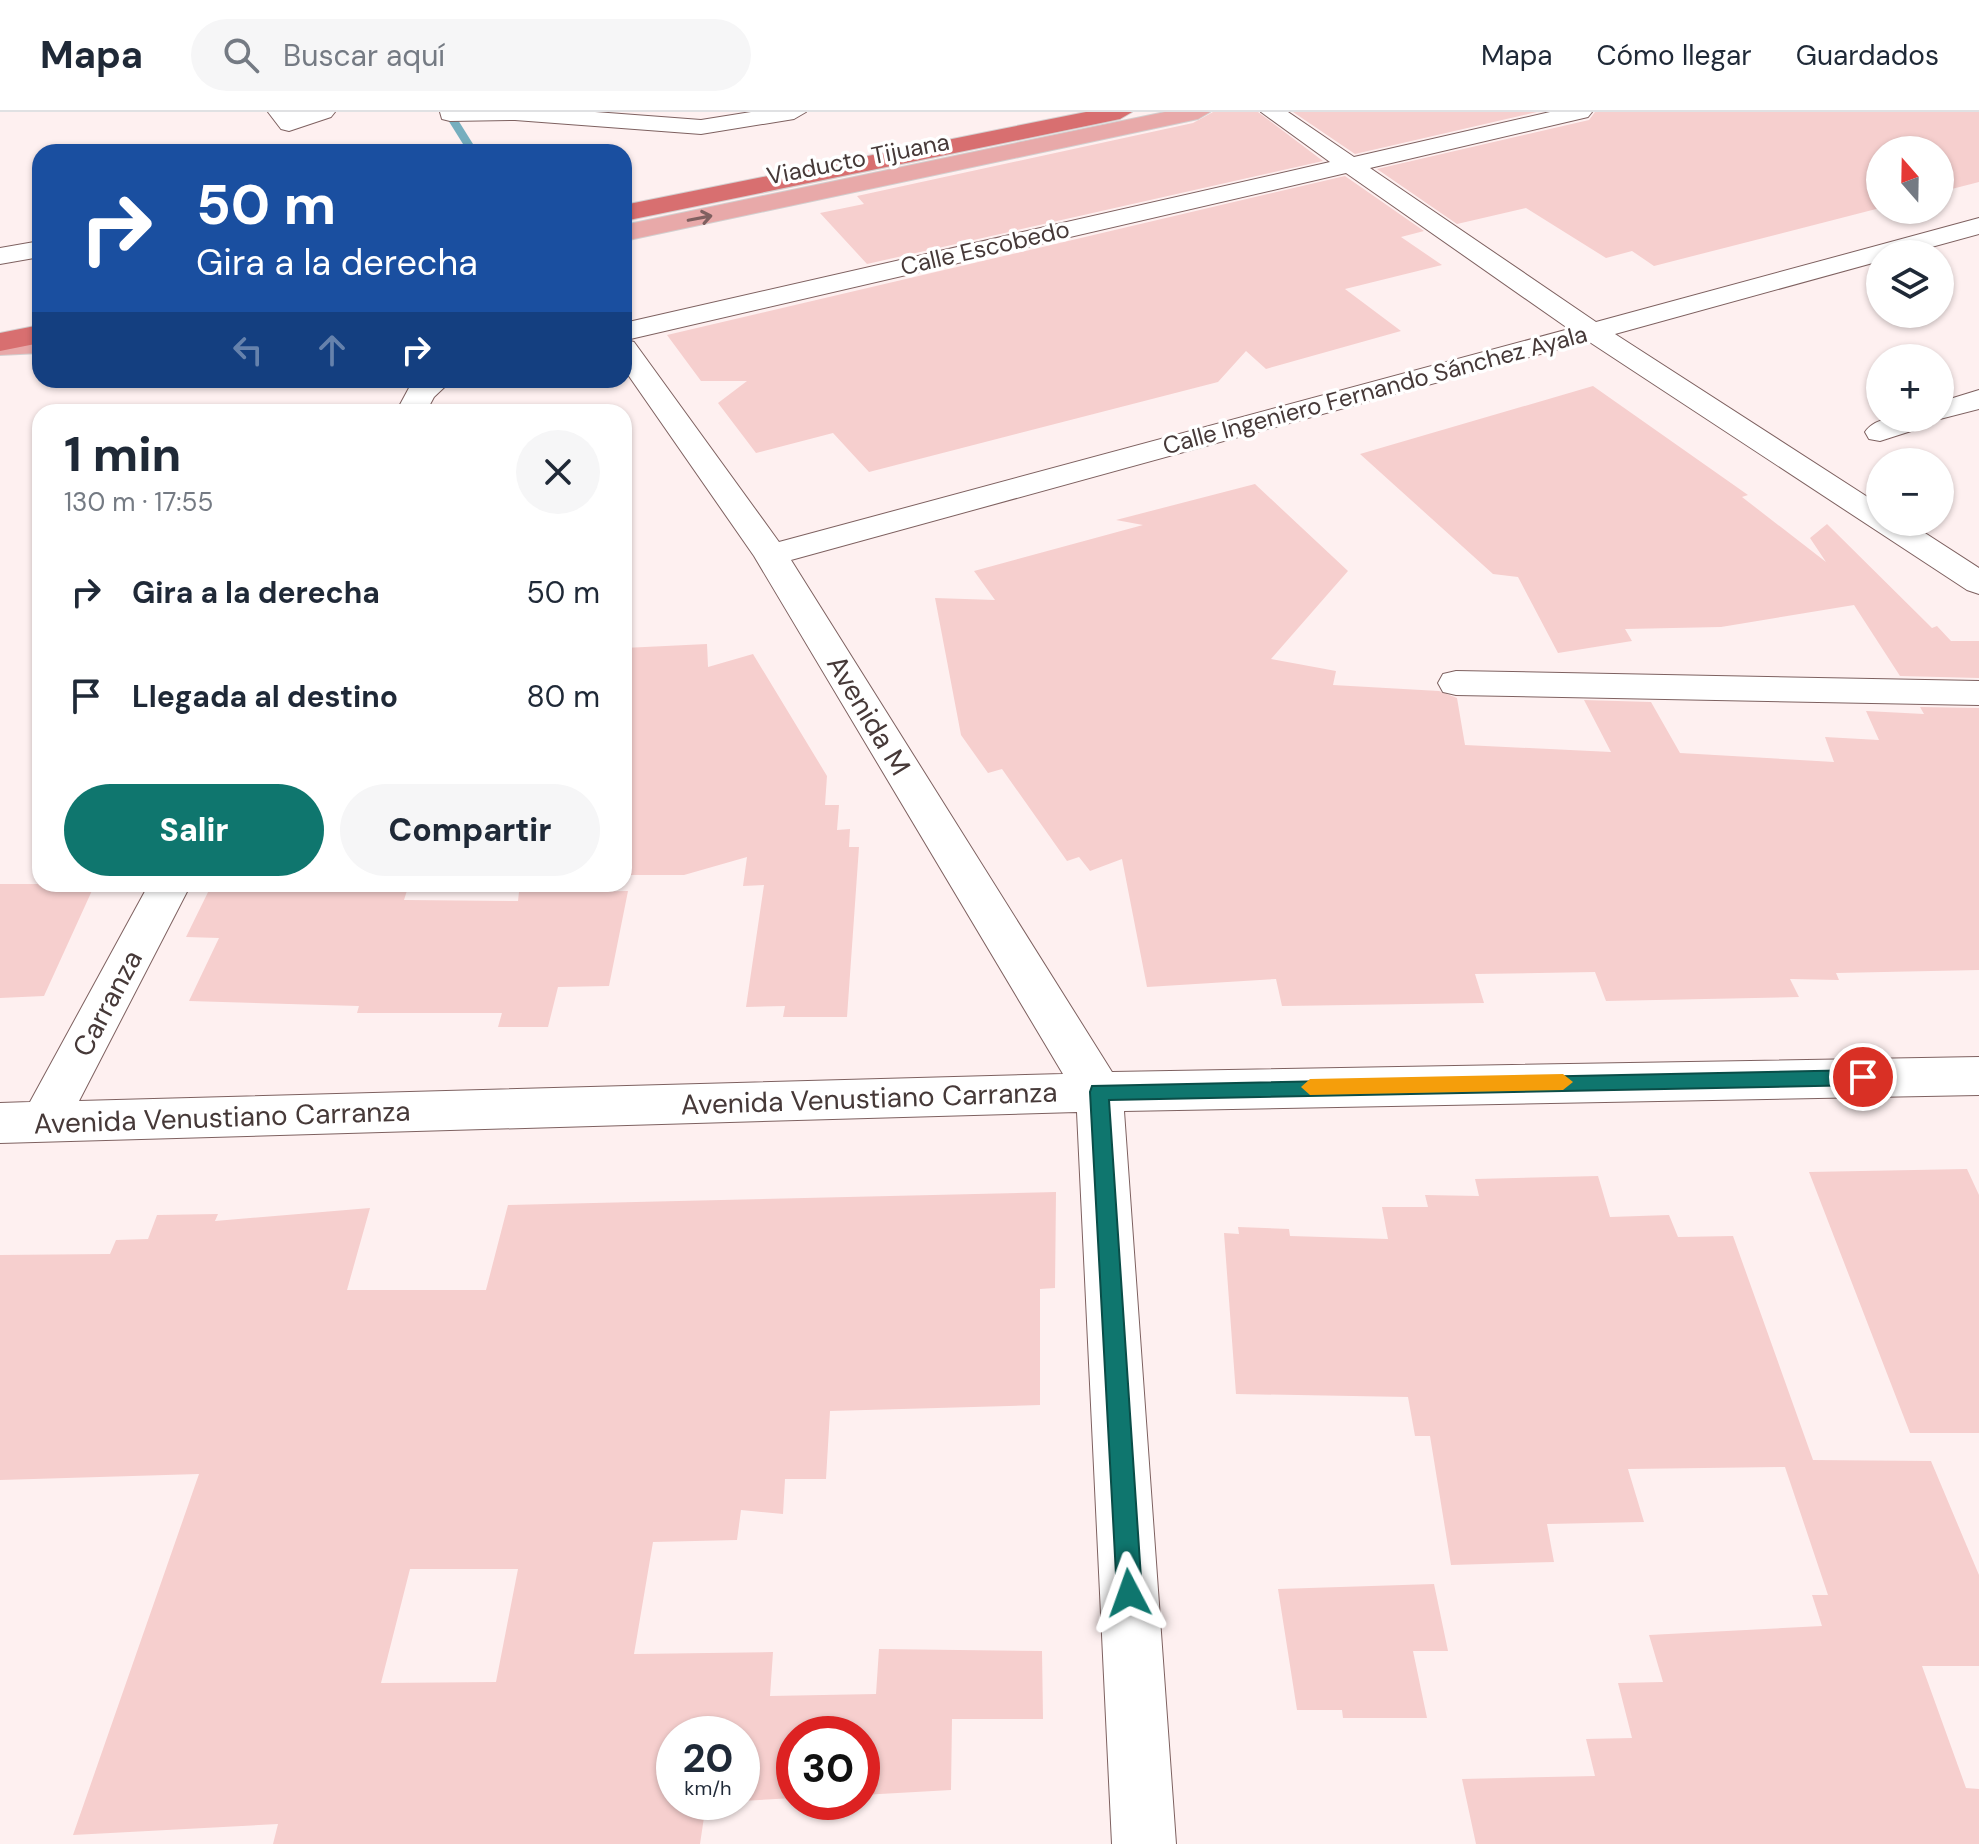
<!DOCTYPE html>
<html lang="es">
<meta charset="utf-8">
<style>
:root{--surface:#fff;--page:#f6f6f7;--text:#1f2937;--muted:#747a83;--line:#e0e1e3;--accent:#0f766e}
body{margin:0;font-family:"DM Sans",sans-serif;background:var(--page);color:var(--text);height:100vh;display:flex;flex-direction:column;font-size:30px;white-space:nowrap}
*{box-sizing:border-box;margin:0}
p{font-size:26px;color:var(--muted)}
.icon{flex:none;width:44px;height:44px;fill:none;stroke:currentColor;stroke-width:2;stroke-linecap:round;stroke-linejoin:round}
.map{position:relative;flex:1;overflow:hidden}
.panel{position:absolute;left:32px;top:292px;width:600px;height:488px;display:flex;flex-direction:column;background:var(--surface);border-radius:24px;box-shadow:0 2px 6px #0004}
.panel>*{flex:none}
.top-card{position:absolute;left:32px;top:32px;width:600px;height:244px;border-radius:24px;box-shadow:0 2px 6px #0004;background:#1a4fa0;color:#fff;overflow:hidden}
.needle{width:52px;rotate:340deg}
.tools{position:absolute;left:1866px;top:24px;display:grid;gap:16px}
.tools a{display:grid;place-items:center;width:88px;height:88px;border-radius:50%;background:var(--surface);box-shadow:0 2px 6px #0004;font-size:40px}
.speed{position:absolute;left:656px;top:1604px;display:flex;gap:16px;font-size:40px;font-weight:700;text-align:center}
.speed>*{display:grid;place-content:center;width:104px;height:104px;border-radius:50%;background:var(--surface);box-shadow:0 2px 6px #0004;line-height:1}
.speed small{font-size:20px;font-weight:400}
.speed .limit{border:12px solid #d22;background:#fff;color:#111}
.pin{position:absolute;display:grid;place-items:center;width:68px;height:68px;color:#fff;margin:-34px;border:4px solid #fff;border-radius:50%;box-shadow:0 2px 8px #0007}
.me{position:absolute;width:88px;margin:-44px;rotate:356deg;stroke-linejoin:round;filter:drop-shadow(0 0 6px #0008)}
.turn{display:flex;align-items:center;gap:28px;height:168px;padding:0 32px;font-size:36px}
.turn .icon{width:104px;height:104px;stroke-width:2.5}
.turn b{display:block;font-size:56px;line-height:68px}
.lanes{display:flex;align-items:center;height:76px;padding:0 32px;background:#0003;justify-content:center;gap:40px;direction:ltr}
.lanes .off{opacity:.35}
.round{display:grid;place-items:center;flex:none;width:84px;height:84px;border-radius:42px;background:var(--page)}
.head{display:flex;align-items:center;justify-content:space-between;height:136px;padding:0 32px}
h1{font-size:48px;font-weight:800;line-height:60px}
.action{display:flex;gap:16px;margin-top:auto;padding:16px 32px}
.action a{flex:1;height:92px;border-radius:48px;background:var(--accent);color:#fff;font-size:32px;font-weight:800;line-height:92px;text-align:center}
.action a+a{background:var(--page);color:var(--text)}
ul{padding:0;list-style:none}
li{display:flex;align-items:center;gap:24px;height:104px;padding:0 32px}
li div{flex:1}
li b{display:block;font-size:30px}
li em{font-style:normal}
header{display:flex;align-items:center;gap:48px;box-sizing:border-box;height:112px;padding:0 40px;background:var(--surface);border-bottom:2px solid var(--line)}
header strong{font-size:38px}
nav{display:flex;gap:44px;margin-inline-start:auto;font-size:28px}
.search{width:560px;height:72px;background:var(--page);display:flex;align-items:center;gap:20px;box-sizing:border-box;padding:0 28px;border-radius:44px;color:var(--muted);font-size:30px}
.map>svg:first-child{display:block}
</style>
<header>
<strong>Mapa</strong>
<div class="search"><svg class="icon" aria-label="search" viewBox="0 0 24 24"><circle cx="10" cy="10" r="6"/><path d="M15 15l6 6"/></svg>Buscar aquí</div>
<nav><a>Mapa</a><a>Cómo llegar</a><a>Guardados</a></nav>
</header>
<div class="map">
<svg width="1979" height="1732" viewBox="0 0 1979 1732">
<rect width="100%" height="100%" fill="#fef0f0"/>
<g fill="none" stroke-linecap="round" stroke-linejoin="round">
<!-- stream -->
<path fill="#76aebe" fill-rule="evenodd" d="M443,0h10l25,40h-10z"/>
</g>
<!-- building -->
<path fill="#f6cfce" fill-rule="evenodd" d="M1213,0h45l65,49 -456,103 -47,-51 44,-9 -7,-8 336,-73z
M1293,0h244l-182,42z
M1595,0h384v70l-39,10v-42h-60v58l-226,58 -22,-15 -26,7 -80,-50 -69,16 -80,-55 212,-49z
M1345,64l79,55 -23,6 41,28 -97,24 56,42 -135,38 -20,-18 -28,31 -349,90 -36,-39 -77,20 -38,-50 29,-22h-46l-34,-46z
M1593,274l155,109 -6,2 84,65 -16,-24 17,-14 105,104 5,-2 14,15h28v37l-79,-2 -46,-71 -133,22 -96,2 7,12 -74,12 -40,-76 -25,-3 -133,-120z
M1255,372l93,87 -77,88 65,12 -3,14 106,6 18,7 8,47 146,7 -27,-52 67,2 29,51 154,9 -9,-25 54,3 -13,-29 58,3 -4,-7 59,1v262l-143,3 3,7 -49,-1 9,18 -193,4 -11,-29 -120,2 9,29 -202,3 -6,-27 -129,8 -25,-128 -32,12 -11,-14 -12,4 -65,-92 -14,4 -27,-38 -26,-137 60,2 -21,-29 169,-46 -27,-5z
M707,532l1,23 45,-13 74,122 -2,29h14l-2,25 13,-1 -1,18h10l-12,170h-64l2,-11 -39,1 18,-122 -21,1 4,-29 -63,18h-60v-227z
M0,772h95l-51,112 -44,2z
M212,772h197l-5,16 114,1 1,-9h13l2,-8h40l7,2 -1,6 48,-1 -19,95 -51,1 -10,40h-50l4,-14h-145l2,-7 -170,-5 30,-63 -33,-1z
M1967,1057l12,26v238h-69l-101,-261z
M1598,1064l12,41 59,-2 9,22 55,-1 80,224 118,1 48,114v91h-57l44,122 13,1v55h-503l-14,-65 133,-3 -9,-37 46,-1 -14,-55 45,-1 -14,-47 173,-9 -10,-31h16l-43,-128 -157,2 16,53 -97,2 7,38 -103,3 -21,-129h-15l-7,-39 -172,-3 -12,-161 15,1 -1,-7 51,2 1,7 98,3 -6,-32h46l-3,-12 54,1 -4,-17z
M1056,1080l-1,96 -15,1v116l-210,6 -4,68h-41l-2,35 -42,-4 -4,30 -84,2 -19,112 139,-2 -3,44 106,-2 3,-45 163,2 1,68h-91l-1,71 -89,5v-61h-68v64l-52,3v-67h-68v68h58l-26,2 -6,40h-427l5,-20 -205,11 126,-361 -199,6v-225l110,-1 6,-14 32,-1 9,-24 61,-1 -3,7 155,-13 -23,82h139l22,-85zM410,1457h108l-22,113 -115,1z
M1434,1472l14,67h-35l14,67h-84l-1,-8h-45l-19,-121z"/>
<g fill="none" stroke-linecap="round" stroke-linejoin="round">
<!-- minor casing -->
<g stroke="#7e6160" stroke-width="2">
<path id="minor" d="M268,0h67l-4,5 -42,14 -8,-2z
M440,0h155l106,8 50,-8h55l-12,7 -93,15 -186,-14 -65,1 -8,-2z
M1261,0h27l66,45 196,-45h42l-4,5 -218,51 226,154 383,-104v16l-73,20h-26v7l-265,73 265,171v17h28l71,46v26l-12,-4 -379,-249 -797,219 321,512 867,-15v38l-855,16 52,733h-64l-35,-732 -1077,31v-40l30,-1 119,-218h42l-112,217 984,-27 -309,-518 -130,-187v-46l706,-161zM1346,61l223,156 -790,213 -145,-200 -8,-2z
M40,129v16l-40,7v-16z
M418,268h34l-18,17 -8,15h-30l14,-26z
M1979,278v19l-43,11 -3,4 -53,17 -11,-2 -4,-7c14,-21 53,-14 75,-14v-16z
M1456,559l523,10v24l-523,-10 -13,-3 -5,-9 5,-9z"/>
</g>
<!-- major casing -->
<g stroke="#d3cfcf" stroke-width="2">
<path id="major" d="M1165,0h45l-12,7 -574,122v-16z
M40,223v18l-40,2v-18z"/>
</g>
<!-- highway casing -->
<g stroke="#d3cfcf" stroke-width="2">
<path id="highway" d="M1086,0h46l-12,7 -496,102v-16z
M40,213v18l-40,8v-18z"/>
</g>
<!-- minor -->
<use href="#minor" fill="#fff" fill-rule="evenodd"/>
<!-- major -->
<use href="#major" fill="#e8a9a9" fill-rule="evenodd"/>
<!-- highway -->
<use href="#highway" fill="#d86f70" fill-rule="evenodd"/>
</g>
<!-- one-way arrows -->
<defs><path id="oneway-shaft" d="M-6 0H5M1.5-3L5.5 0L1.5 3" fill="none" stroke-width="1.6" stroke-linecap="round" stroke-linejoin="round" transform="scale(2)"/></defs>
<use stroke="#7f6060" href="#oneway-shaft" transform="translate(700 106) rotate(-11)"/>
<!-- route -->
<path fill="#0f766e" stroke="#0a4d48" stroke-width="2" d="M1863,958l9,7 -9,8 -754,15 33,493 -4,9 -9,4 -8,-4 -4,-9 -27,-501 2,-6z"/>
<!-- slow -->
<path fill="#f59e0b" d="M1563,962l10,8 -10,8 -253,5 -9,-8 9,-8z"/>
<g text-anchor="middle" stroke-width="7" stroke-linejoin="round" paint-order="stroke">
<!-- far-street labels -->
<g font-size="24" fill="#463938" stroke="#fff">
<text transform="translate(858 47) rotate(-11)" y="8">Viaducto Tijuana</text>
<text transform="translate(985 136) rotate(-13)" y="8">Calle Escobedo</text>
<text transform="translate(1375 278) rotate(-15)" y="8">Calle Ingeniero Fernando Sánchez Ayala</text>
</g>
<!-- street labels -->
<g font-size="28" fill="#463938" stroke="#fff">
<text transform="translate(869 603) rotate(59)" y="10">Avenida M</text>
<text transform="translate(107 891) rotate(-62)" y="10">Carranza</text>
<text transform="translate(869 986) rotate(-2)" y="10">Avenida Venustiano Carranza</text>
<text transform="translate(222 1005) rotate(-2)" y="10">Avenida Venustiano Carranza</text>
</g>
</g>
</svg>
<div class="tools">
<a><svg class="needle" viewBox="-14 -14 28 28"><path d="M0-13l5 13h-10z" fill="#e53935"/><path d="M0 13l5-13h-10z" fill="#747a83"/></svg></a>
<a><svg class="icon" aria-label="layers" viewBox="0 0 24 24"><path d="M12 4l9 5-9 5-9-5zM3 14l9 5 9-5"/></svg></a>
<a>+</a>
<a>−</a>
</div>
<div class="speed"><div>20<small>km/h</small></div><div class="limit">30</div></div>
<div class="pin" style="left:1863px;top:965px;background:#d93025"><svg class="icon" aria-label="arrive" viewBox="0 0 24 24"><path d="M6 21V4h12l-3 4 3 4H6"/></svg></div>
<svg class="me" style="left:1129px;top:1481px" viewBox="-20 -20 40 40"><path d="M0-17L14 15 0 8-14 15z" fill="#0f766e" stroke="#fff" stroke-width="4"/></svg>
<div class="top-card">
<div class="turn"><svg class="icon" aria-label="right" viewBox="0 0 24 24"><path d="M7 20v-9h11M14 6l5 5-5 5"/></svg><div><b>50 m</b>Gira a la derecha</div></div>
<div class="lanes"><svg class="icon off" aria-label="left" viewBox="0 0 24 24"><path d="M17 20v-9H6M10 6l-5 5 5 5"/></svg><svg class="icon off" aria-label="ahead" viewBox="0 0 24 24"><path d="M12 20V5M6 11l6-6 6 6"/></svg><svg class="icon" aria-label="right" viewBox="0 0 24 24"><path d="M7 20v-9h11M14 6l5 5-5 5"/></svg></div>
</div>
<section class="panel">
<div class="head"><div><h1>1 min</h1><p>130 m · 17:55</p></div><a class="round"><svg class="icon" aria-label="close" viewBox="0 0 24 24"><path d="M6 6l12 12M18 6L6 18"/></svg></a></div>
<ul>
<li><svg class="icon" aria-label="right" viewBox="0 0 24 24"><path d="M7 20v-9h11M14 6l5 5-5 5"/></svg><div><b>Gira a la derecha</b></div><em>50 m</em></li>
<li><svg class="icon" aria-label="arrive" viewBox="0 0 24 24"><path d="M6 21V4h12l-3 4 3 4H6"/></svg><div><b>Llegada al destino</b></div><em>80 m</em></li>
</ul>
<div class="action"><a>Salir</a><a>Compartir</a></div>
</section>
</div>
